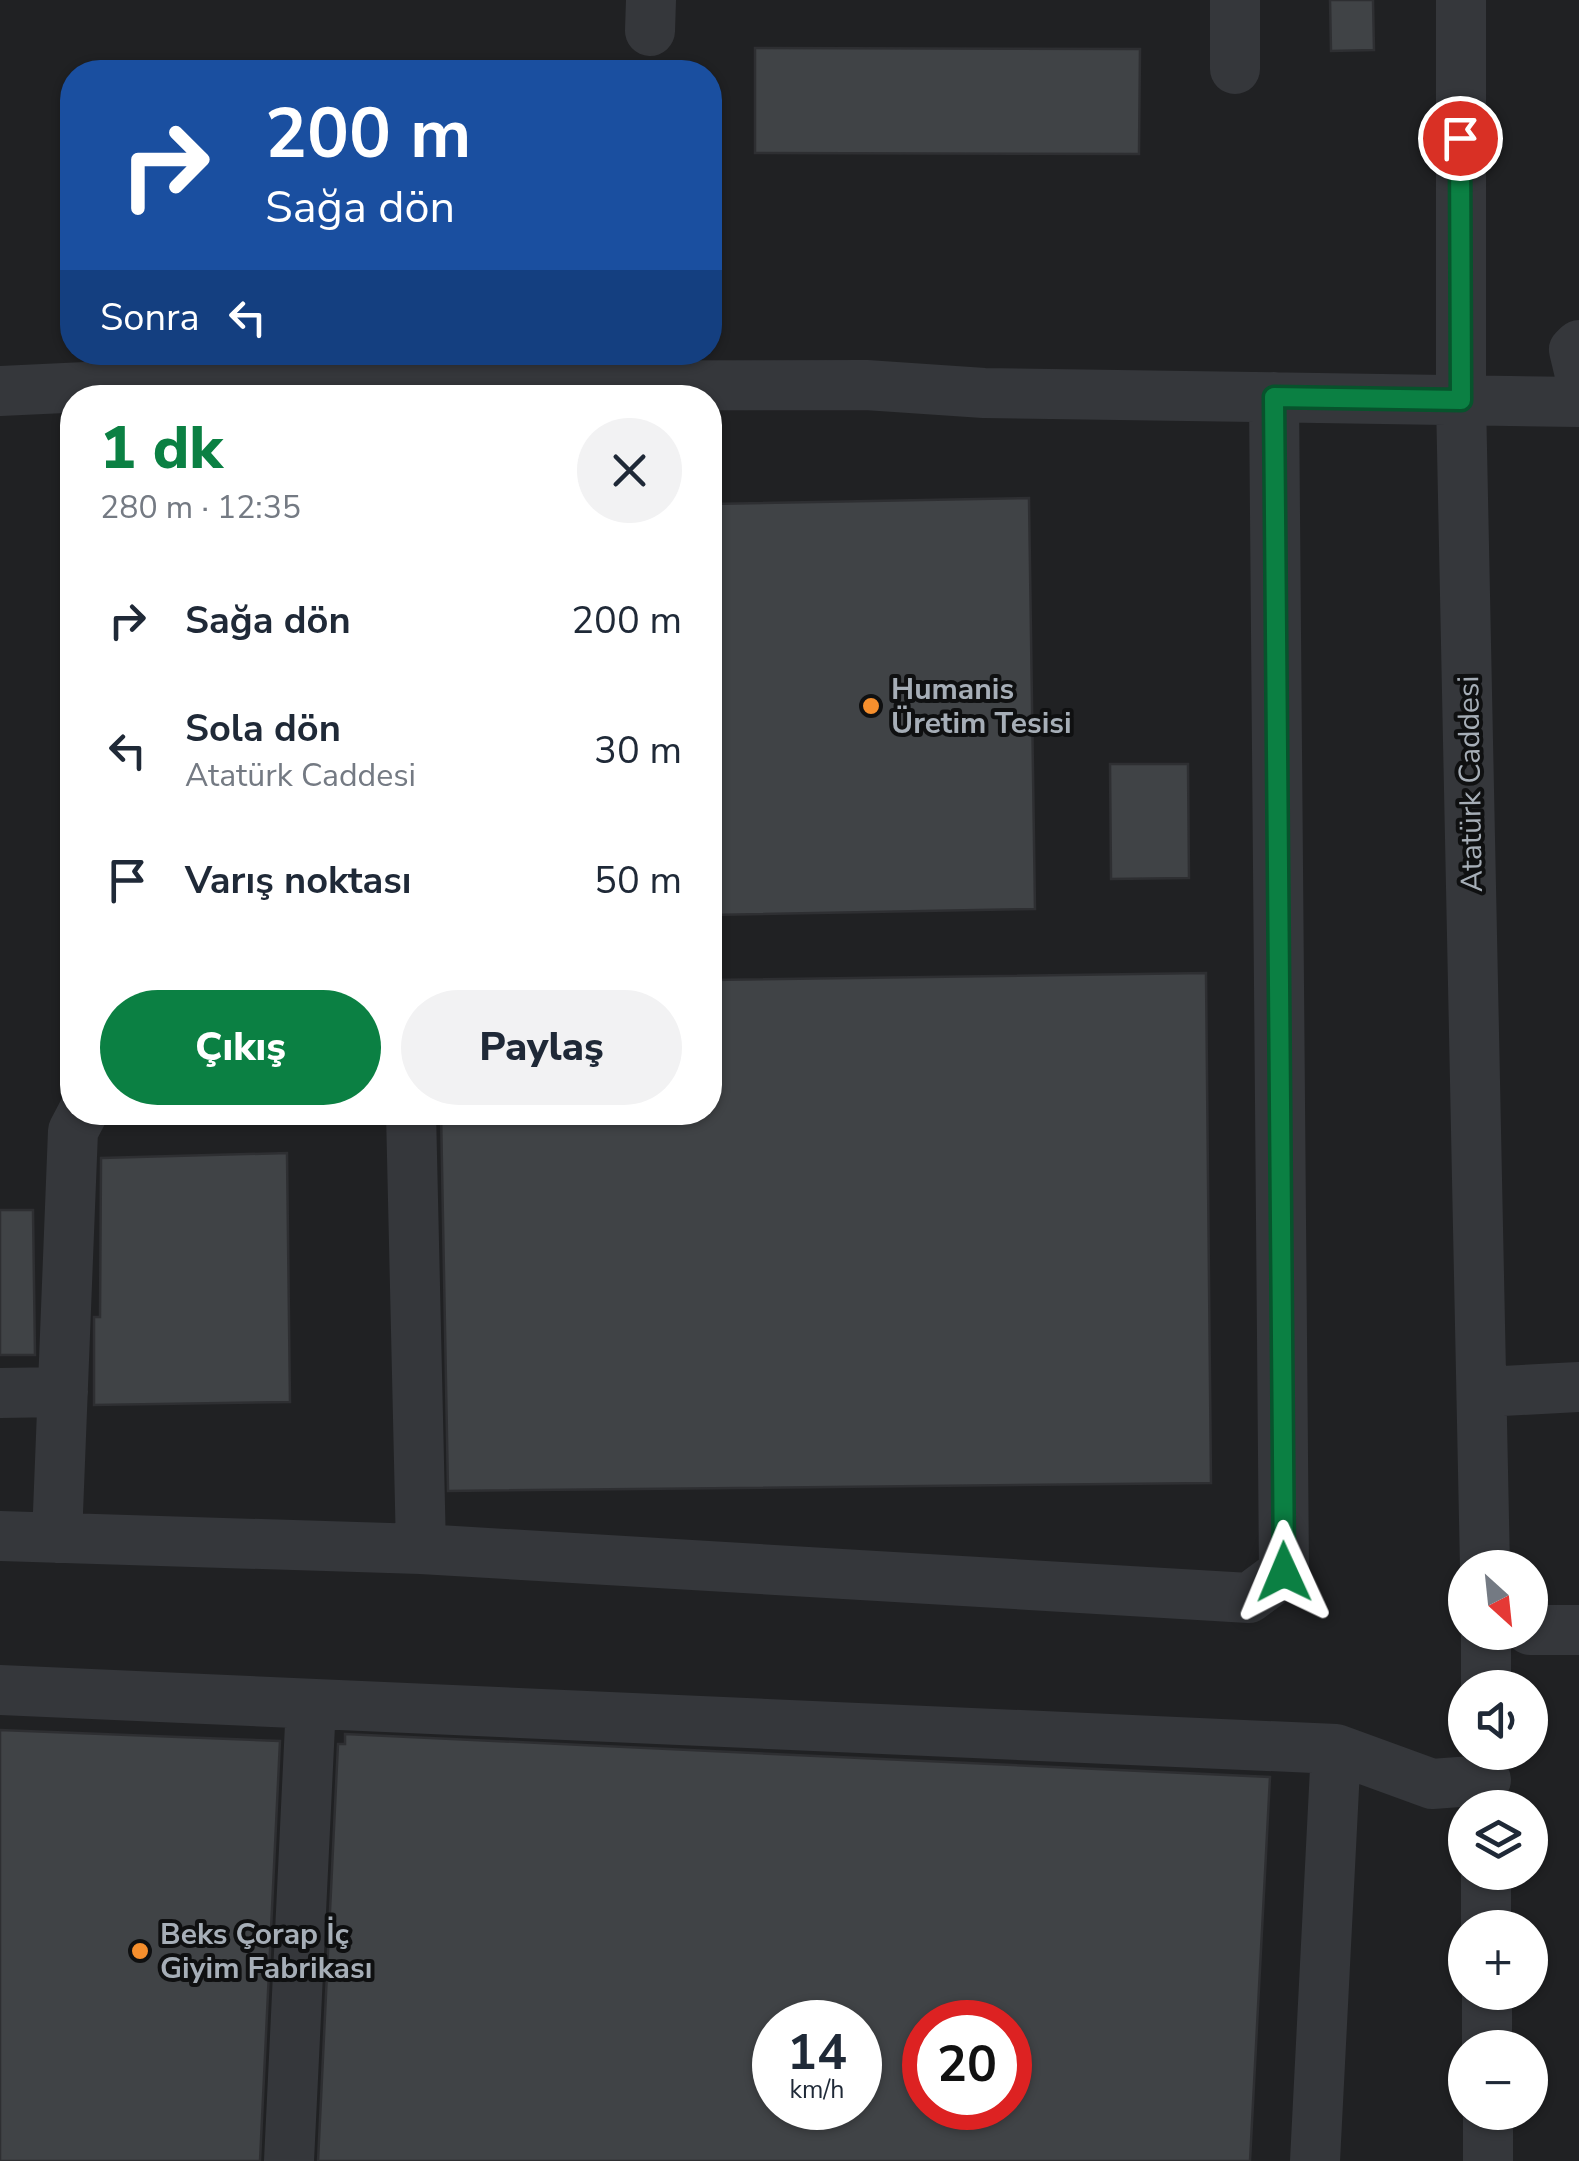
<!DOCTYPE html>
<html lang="tr">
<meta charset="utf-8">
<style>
:root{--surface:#fff;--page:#f2f2f3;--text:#1f2937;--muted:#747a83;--accent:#0b8043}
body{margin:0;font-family:"Nunito Sans",sans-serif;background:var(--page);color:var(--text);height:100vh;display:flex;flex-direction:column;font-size:38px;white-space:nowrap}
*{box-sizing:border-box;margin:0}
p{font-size:32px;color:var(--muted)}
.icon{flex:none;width:55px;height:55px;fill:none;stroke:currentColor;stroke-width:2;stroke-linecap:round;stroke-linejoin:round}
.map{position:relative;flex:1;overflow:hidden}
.panel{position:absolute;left:60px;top:385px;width:662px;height:740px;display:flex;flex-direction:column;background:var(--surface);border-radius:40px;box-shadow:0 2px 8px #0004}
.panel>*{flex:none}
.top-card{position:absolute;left:60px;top:60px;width:662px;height:305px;border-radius:40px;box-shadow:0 2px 8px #0004;background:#1a4fa0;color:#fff;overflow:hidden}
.needle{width:65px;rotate:153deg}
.tools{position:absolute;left:1448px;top:1550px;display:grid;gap:20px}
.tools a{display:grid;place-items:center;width:100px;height:100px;border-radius:50%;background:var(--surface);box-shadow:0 2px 8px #0004;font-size:50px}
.speed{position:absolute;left:752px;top:2000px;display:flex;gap:20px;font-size:50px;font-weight:700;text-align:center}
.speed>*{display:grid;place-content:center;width:130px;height:130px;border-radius:50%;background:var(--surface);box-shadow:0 2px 8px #0004;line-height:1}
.speed small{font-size:25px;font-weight:400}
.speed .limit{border:15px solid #d22;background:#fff;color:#111}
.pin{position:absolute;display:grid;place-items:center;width:85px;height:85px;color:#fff;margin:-42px;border:5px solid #fff;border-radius:50%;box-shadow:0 2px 10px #0007}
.me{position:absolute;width:110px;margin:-55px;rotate:359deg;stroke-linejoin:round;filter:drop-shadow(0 0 8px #0008)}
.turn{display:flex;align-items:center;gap:35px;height:210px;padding:0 40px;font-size:45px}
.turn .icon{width:130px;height:130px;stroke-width:2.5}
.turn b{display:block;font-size:70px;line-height:85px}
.then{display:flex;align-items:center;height:95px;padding:0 40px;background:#0003;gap:20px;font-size:38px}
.round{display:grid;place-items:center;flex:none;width:105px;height:105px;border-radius:52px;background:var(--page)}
.headline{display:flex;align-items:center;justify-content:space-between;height:170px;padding:0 40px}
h1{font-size:60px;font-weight:800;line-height:75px;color:var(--accent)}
.button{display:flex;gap:20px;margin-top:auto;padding:20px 40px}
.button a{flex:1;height:115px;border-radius:60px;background:var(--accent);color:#fff;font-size:40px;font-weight:800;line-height:115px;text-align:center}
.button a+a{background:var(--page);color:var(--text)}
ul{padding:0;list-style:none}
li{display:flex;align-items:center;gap:30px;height:130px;padding:0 40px}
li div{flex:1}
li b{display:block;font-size:38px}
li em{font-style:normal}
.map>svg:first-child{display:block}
</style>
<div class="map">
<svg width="1579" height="2161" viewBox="0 0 1579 2161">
<rect width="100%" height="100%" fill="#141516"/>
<!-- built -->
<path fill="#202123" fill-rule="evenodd" d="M0,0h1579v2161h-1579zM72,72h638v280h-638zM72,398h638v714h-638zM1465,1568h65v64h-65zM1465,1688h65v64h-65zM1465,1808h65v64h-65zM1465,1928h65v64h-65zM775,2022h85v86h-85zM925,2022h85v86h-85zM1465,2048h65v64h-65z"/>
<!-- building -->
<path fill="#404346" stroke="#2e2f32" stroke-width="2.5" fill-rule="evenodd" d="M1330,0h43l1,50 -43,1z
M755,48l385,1 -1,105 -384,-1z
M1029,498l6,411 -325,6v-411z
M1110,764h78l1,114 -78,1z
M1206,973l5,510 -763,8 -7,-379h269v-132z
M287,1153l3,249 -196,3v-88h6l1,-159z
M0,1210h33l2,145h-35z
M0,1730l280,11 -20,420h-260z
M345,1734l925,43 -20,384h-932l20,-417h7zM775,2022h85v86h-85zM925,2022h85v86h-85z"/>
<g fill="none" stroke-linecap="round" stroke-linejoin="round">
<!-- minor -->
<path stroke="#35373b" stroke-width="50" d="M1461,0v400l24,1168
M650,31l1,-31
M1235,69v-69
M1579,345l-5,5 5,21
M0,391l107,-5 759,-1 118,8 595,9
M411,1112l10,437
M1484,1392l95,-5
M0,1393l63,-1
M0,1536l421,13 828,49 35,-26 -10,-1175
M57,1538l16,-407 10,-19
M1530,1630h49
M1486,1688v-56
M0,1690l1336,59 -21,412
M1336,1749l96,35 54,-4
M1486,1872v56
M1487,1992v56
M1488,2112v49
M289,2161l22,-457"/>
</g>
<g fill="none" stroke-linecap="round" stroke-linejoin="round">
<!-- route casing -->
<g stroke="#07532c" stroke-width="25">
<path id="route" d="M1284,1572l-10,-1175 187,3 -1,-262"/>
</g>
<!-- route -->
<use href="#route" stroke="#0b8043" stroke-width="18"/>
</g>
<!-- markers -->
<g fill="#f68f2d" stroke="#0f1011" stroke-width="4">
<circle cx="871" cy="706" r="10"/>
<circle cx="140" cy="1951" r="10"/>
</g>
<g text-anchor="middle" stroke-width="8" stroke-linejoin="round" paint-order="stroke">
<!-- poi labels -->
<g font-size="30" font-weight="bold" fill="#a6aeb7" stroke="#0f1011" text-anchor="start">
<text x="891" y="699">Humanis<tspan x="891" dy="34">Üretim Tesisi</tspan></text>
<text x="160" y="1944">Beks Çorap İç<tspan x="160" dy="34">Giyim Fabrikası</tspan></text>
</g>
<!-- street labels -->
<g font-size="30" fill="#a6aeb7" stroke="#0f1011">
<text transform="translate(1470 784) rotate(-91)" y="10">Atatürk Caddesi</text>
</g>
</g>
</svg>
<div class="tools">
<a><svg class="needle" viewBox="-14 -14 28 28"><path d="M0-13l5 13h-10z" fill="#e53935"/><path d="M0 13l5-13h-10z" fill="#747a83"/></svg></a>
<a><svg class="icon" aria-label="sound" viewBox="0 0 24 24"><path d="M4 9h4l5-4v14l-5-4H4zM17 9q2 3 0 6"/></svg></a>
<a><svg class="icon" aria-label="layers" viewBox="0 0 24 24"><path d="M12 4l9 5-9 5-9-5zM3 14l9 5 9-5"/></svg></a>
<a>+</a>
<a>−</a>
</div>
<div class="speed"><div>14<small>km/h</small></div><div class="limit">20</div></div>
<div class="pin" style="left:1460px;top:138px;background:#d93025"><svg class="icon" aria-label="arrive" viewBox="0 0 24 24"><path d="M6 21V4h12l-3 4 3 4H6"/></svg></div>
<svg class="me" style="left:1284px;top:1572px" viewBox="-20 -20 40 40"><path d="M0-17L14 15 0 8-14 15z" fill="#0b8043" stroke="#fff" stroke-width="4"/></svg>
<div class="top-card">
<div class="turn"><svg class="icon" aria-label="right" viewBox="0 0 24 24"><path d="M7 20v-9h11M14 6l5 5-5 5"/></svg><div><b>200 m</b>Sağa dön</div></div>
<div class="then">Sonra<svg class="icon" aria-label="left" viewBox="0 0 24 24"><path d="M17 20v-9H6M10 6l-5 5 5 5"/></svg></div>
</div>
<section class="panel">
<div class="headline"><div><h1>1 dk</h1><p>280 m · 12:35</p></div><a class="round"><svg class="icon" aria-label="close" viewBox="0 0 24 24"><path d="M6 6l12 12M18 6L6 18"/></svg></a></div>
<ul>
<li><svg class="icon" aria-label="right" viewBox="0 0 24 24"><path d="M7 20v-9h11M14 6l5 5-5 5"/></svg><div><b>Sağa dön</b></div><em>200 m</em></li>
<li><svg class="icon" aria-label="left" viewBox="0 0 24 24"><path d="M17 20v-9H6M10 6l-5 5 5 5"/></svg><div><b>Sola dön</b><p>Atatürk Caddesi</p></div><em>30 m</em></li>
<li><svg class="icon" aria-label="arrive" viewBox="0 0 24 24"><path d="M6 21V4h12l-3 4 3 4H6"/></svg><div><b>Varış noktası</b></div><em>50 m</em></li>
</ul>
<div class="button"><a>Çıkış</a><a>Paylaş</a></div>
</section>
</div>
